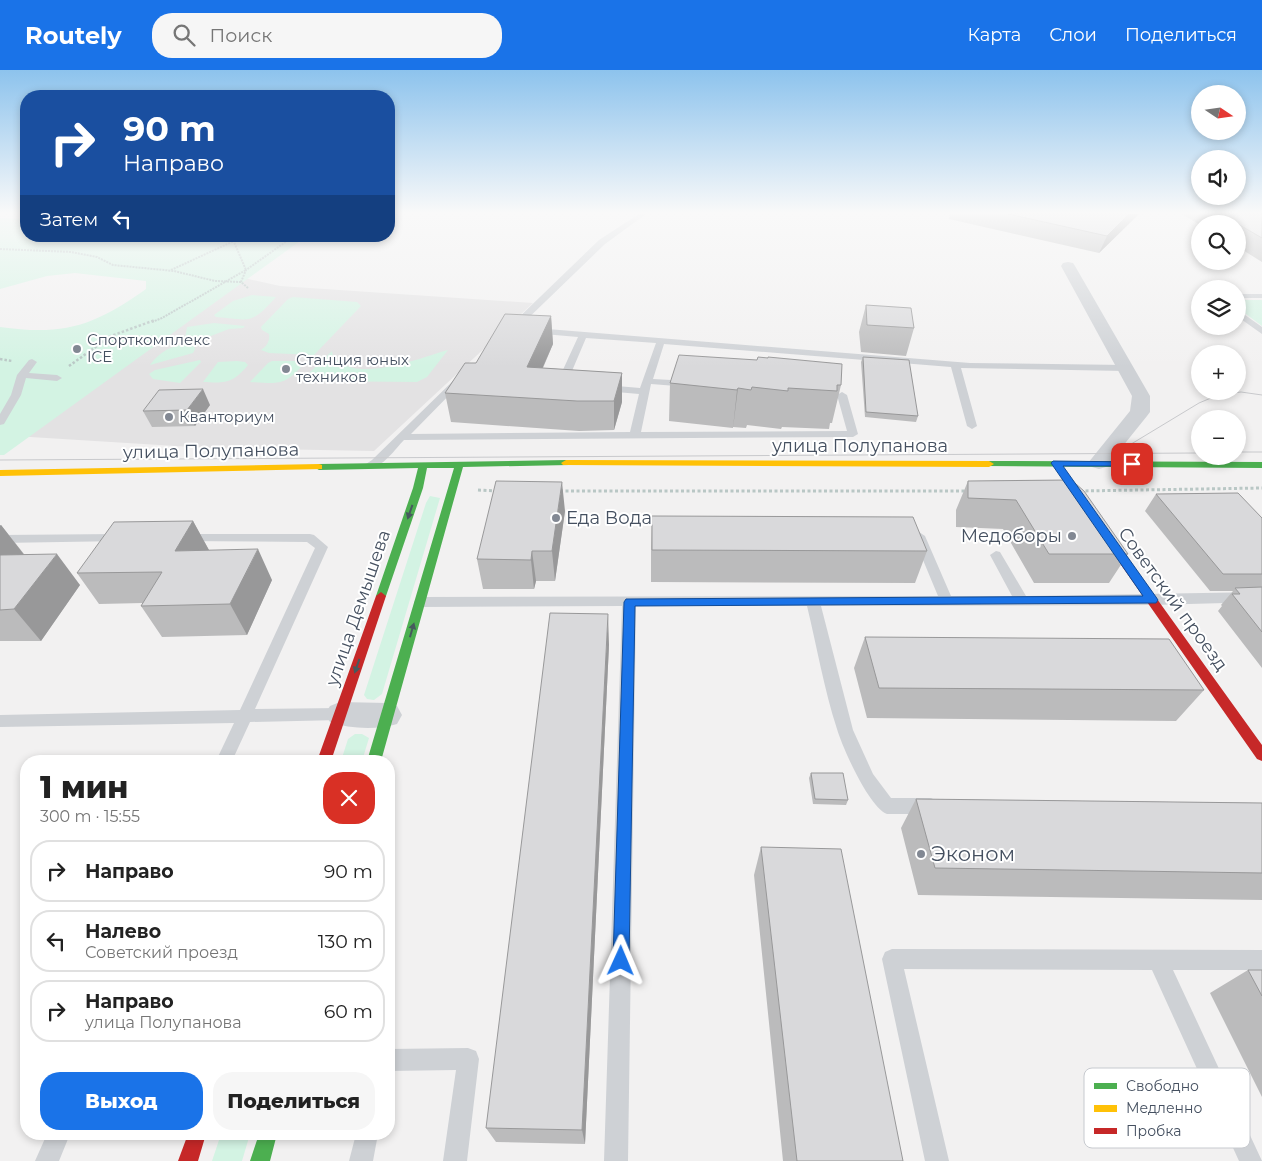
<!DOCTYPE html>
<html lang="ru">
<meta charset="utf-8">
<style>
:root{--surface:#fff;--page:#f6f6f6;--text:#222;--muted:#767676;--line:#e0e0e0;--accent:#1a73e8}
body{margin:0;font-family:Montserrat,sans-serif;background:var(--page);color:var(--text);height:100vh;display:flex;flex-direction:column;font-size:19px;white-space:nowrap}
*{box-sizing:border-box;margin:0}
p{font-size:16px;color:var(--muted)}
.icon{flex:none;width:28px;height:28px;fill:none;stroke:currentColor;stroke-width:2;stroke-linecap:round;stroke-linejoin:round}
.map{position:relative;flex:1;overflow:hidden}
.sheet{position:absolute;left:20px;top:685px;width:375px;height:385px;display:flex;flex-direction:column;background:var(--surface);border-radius:20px;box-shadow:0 2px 8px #0003}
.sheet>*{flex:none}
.guide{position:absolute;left:20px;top:20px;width:375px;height:152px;border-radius:20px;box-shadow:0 2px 8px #0003;background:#1a4fa0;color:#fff;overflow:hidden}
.needle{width:32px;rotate:103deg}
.controls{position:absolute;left:1191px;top:15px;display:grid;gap:10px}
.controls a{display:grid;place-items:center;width:55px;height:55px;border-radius:50%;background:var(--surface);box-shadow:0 2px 8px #0003;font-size:25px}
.pin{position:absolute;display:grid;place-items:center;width:42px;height:42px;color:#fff;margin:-21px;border-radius:10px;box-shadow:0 2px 8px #0006}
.me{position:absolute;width:55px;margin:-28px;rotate:1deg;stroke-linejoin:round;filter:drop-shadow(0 0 4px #0008)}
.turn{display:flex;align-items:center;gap:18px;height:105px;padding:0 20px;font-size:22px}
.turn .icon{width:65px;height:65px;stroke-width:2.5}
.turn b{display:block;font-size:35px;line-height:42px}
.then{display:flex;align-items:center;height:48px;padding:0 20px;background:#0003;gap:10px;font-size:19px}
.round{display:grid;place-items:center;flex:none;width:52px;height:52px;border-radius:20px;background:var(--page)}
.overview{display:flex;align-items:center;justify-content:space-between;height:85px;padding:0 20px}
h1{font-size:30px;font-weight:800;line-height:38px}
.button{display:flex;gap:10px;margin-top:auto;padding:10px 20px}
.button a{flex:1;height:58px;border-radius:20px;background:var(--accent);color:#fff;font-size:20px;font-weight:800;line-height:58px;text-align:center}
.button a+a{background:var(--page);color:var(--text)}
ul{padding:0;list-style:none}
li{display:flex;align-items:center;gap:15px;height:62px;margin:0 10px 8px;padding:0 10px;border:2px solid var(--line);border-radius:20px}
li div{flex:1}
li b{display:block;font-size:19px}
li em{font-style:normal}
header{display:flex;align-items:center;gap:30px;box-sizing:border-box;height:70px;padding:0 25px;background:var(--accent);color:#fff}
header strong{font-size:24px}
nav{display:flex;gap:28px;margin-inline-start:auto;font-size:18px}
.search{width:350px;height:45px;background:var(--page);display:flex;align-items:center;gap:12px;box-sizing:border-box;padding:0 18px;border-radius:20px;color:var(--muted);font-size:19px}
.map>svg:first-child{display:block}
</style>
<header>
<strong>Routely</strong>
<div class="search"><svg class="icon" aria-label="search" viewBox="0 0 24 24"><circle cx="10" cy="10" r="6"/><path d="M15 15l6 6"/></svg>Поиск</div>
<nav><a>Карта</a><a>Слои</a><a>Поделиться</a></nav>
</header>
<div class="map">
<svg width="1262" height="1091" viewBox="0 0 1262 1091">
<rect width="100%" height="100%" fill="#f2f1f1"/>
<!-- education -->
<path fill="#e3e2e3" d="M244,208l36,8 253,17 -159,148 -166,-3 -194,-12z"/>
<!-- green -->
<path fill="#d3f3e3" d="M0,148l26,1v17h281l-303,219h-4v-128c64,9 94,-1 146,-38v-8l-71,-8 -28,3 -47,13z
M252,225l24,2c-25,28 -25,23 -60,20l-2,-2 19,-14z
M293,227l64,5 4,4 -47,49 -45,-2 -8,-3c6,-4 9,-9 8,-16l-7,-4 -1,-3 27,-28z
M1238,230h24v26l-24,-18z
M214,253l31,3 -2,2 -14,1 -26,10 -18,-1 2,-11z
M187,274l7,2 1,3 -2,4 -43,12c9,-13 22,-20 37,-21z
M448,280l-21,27 -10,5 -116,-1 31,-30 1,5c22,29 86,2 115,-6z
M200,290l1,2 -21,21 -27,-4 -4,-5 6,-4z
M237,291l8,1 3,3c-16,19 -22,18 -45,17l15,-20z
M272,291h27l3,5c-19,21 -25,17 -52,16l18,-19z
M430,426l10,2 -58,196 -8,6 -7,-1 -3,-4 62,-192z
M355,664h7l7,4 -7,23h-21l7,-22z
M221,1064h29l-8,27h-30z"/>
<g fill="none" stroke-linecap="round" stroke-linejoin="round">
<!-- path-far2 -->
<path stroke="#b9c7c5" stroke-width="2" stroke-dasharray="2 1" stroke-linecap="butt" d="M0,179l71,3 26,5 16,8 61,6 41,10 26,1
M171,200l63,-29
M248,218l-7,-6 5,-12 48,-34
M152,252l10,-4 84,-48 -12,-28v-6"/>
<!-- path-far1 -->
<path stroke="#b9c7c5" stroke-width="2.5" stroke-dasharray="2.5 2" stroke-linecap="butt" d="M0,289l12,2
M69,296l42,-30 44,-16"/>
<!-- path -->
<path stroke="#b9c7c5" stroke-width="3" stroke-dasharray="3 2.5" stroke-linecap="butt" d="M478,420l19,1
M560,421h407
M1080,421l182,-3"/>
<!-- lane -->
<path fill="#ced1d5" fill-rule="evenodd" d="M639,144h7l-41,30 -88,85h-6v-4l88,-85z
M1238,224h24v4h-24z
M1238,240l24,17v7l-24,-17z
M535,258l435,35 155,2 5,3 -5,3 -164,-3 16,58 -5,3 -5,-3 -16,-59 -287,-23 -11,35 36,2 5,3 -5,3 -38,-3 -10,48 206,-1 -10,-36 5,-3 5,3 11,39 -5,3 -449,3c-9,9 -24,32 -39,28l-2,-2 9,-6 84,-82h6v4l-51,52 219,-2 9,-38 -34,-3 -5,-3 5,-3 35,3 16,-45 -70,-5 -20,47 -5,3 -5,-3 22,-48 -46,-4 -1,-2z
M32,289l5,3 -8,11 28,2 5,3 -5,3 -31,-3 -5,17 -17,29 -4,1v-11l11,-19 6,-20 12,-15z
M919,462l6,4 26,60h61l-22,-41 6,-4 4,1 26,44 236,-4v10l-110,3 -331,1 32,124 20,44 18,24h40l6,3 3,5 -3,5 -6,3h-44c-18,-7 -44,-65 -50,-85 -13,-40 -20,-82 -30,-123h-171l-8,555h-24l18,-555 -201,1 -5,-2 -2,-3 2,-3 5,-2 517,-1 -25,-60z
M119,464l6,4 -2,3 -123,2v-8z
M183,464h127l4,1 14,12 -73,162 85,-1 5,2 3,4 -3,4 -5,2 -90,2 -18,39h-16l18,-38 -234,4v-12l240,-5 75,-162 -8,-6 -128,-1 -2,-3 2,-3z
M892,879l370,1v20h-89l89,191h-23l-87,-191 -248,-1 45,192h-24l-43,-202 3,-7z
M468,978l8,3 3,8 -12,102h-24l13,-91 -67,1v-22z
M47,1064h23l-11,27h-24z
M356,1064h22l-5,27h-24z"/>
<!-- street -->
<path fill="#ced1d5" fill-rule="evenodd" d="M1068,192l5,1 2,3 75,130v16l-3,4 -41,51 -7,2 -7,-2 -4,-4 42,-52 2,-15 -71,-130 2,-3z
M340,632l47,1 10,3 5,9 -5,9c-19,6 -48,5 -67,-2l-5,-8 5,-8z"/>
<!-- fast -->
<path fill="#4caf50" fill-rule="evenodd" d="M566,390l5,3 -2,2 -106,2 -82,294h-14l87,-293h-27l-4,20 -37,108 -5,4 -5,-4 37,-108 5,-20 -99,2 -5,-3 5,-3z
M989,391l273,1v6l-276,-2v-4z
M259,1064h18l-7,27h-20z"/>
<!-- slow -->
<path fill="#ffc107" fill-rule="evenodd" d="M566,390l423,1 5,3 -5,3 -426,-2 -2,-2z
M319,394l3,1v4l-322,7v-6z"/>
<!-- jam -->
<path fill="#c62828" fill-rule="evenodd" d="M1102,457l4,1 156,217v16l-5,-2 -159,-227 -1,-2 1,-2z
M381,522l5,4 -55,165h-14l59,-165z
M188,1064h18l-8,27h-20z"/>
<!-- tram -->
<path stroke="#c8c9cc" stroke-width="1" d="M1118,382l81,-49 19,-8 23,-3 21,3
M1238,382h24
M0,390l1200,-7"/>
</g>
<!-- wall -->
<path fill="#bbbbbc" d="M950,144h189l-40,39 -150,-34z
M1182,144h80v48l-24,-15v-23h-38v1z
M866,235l48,23 -8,28 -45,-4 -2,-20z
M551,246l2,28 -10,24 79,5v29l-8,28 -35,1 -128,-9 -6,-29 31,-30z
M863,287l55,59 -2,6 -51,-5 -4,-55z
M768,288l73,27 -9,38h-2l-1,6 -47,-2 -1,2 -34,-4 -1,3 -13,-1v1l-64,-7 1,-38 87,-23z
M210,335l-15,21 -43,1 -9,-16z
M1068,410l60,74 -19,29h-75l-31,-54 -47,-2v-17l12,-29z
M1156,424l106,24v150l-44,-57 4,-5 -1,-1 12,-14h-23l-65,-80z
M565,441l-10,70h-19l-2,8h-51l-6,-30z
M652,446l275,35 -12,32 -264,-1v-35z
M193,451l16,29 63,30 -25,55 -85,2 -21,-31 2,-3 -44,1 -22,-31z
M0,455h1l23,29 56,31 -39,56h-41z
M865,567l339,53 -28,31 -309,-3 -13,-50z
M609,575l-24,499 -89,-2 -10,-14z
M811,703l37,27 -2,5 -33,-1 -4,-26z
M916,729l346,4v97l-344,-5 -17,-67z
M761,777l142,314h-120l-29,-286z
M1248,900h14v127l-52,-104z"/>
<!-- shaded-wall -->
<path fill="#989899" d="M1129,144h10l-40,39 8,-17z
M551,246l2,28 -23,52 -3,-29z
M622,303v29l-8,28v-29z
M738,318l-5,40 4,-38z
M203,319l7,16 -15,21 -8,-16z
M562,412l3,29 -10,70 -3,-30z
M193,451l17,31 -35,-1z
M1,455l24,31 -25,30v-60z
M258,479l14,31 -25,55 -17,-31z
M532,481l4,30 -2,8 -3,-29z
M57,484l23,31 -39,56 -27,-32z
M608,544l1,31 -24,499 -3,-14z"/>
<!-- building -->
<path fill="#d9d9db" stroke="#989899" d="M1008,144h121l-22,22z
M1219,144h43v24l-24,-14z
M866,235l45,3 3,20 -47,-3z
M505,244l46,2 -24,51 95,6 -8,28h-37l-132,-8 20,-30h11z
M679,285l78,5 1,-3 10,1v-1l74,7 -1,21h-4v6l-49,-3v3l-36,-4 -1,3 -13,-2 -1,2 -67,-7z
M863,287l46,3 9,56 -52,-4z
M203,319l-16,21 -44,1 16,-21z
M1068,410l8,4 8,7 44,63h-79l-33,-54 -48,-2v-17z
M496,411l66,1 -10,69h-20l-1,9 -54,-1z
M1238,423l24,25v56h-39l-67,-80z
M652,446l261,1 14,34 -275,-1z
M193,451l-18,30 83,-2 -28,55 -89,2 21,-34 -85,1 37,-51z
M57,484l-43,55 -14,1v-55z
M1262,517v45l-30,-38h8l-5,-6z
M550,543l58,1 -26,516 -96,-2z
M865,567l304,2 35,51 -325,-2z
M811,703h32l5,27 -33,-1z
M916,729l346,4v70l-327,-5z
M761,777l80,2 62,312h-106z
M1248,900h14v26z"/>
<!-- one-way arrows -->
<defs><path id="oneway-solid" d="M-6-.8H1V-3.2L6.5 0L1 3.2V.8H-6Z" transform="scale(1.25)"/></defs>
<g fill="#465a5e">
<use href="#oneway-solid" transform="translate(410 442) rotate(109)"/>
<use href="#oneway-solid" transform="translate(412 560) rotate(-74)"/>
<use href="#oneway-solid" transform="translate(357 596) rotate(109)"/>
</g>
<!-- sky -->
<linearGradient id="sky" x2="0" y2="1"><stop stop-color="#8dc3ed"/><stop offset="0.48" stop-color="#f9f9f9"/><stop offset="1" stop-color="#f9f9f9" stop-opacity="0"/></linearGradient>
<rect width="1262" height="297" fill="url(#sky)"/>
<!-- route -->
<path fill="#1a73e8" stroke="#114b97" d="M1053,391l82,1v3l-3,1h-69l93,131 2,3 -2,3 -521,3 -6,355 -2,6 -6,2 -6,-2 -2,-6 11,-359 2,-3 517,-3 -92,-133z"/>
<!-- markers -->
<g fill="#828893" stroke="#fff" stroke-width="2">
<circle cx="77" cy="279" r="5"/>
<circle cx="286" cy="299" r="5"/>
<circle cx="169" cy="347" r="5"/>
<circle cx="556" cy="448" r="5"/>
<circle cx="1072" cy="466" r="5"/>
<circle cx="921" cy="784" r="5"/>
</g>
<g text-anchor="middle" stroke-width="4" stroke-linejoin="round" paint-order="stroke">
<!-- far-poi labels -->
<g font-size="15" fill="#455060" stroke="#fff" text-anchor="start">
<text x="87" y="275">Спорткомплекс<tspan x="87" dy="17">ICE</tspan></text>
<text x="296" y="295">Станция юных<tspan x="296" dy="17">техников</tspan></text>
<text x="179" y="352">Кванториум</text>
</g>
<!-- street labels -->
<g font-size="18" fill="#455060" stroke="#fff">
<text x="860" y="382">улица Полупанова</text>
<text transform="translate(211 381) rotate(-1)" y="6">улица Полупанова</text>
<text transform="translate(1173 529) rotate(54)" y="6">Советский проезд</text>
<text transform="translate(358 538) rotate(-71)" y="6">улица Демышева</text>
</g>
<!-- poi labels -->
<g font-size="18" fill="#455060" stroke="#fff" text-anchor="start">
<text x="566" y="454">Еда Вода</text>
<text x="1062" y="472" text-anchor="end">Медоборы</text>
</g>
<!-- near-poi labels -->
<g font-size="21" fill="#455060" stroke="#fff" text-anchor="start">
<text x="931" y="791">Эконом</text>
</g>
</g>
<!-- legend -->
<rect x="1084" y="998" width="166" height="80" rx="8" fill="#fff" stroke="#c7cacf" stroke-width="1"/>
<rect x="1094" y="1013" width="23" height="6" fill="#4caf50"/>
<rect x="1094" y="1035" width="23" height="7" fill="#ffc107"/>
<rect x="1094" y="1058" width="23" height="6" fill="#c62828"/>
<g font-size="14" fill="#455060">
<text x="1126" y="1021">Свободно</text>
<text x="1126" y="1043">Медленно</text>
<text x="1126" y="1066">Пробка</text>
</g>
</svg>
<div class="controls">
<a><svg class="needle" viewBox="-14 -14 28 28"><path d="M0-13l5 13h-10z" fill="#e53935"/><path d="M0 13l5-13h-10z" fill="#767676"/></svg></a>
<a><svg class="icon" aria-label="sound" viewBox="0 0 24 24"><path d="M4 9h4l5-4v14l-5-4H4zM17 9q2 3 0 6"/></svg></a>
<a><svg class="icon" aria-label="search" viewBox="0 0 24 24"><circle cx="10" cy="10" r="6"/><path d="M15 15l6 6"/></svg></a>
<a><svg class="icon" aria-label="layers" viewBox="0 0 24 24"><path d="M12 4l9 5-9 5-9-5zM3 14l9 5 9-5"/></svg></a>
<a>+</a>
<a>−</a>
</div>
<div class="pin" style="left:1132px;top:394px;background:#d93025"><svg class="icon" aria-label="arrive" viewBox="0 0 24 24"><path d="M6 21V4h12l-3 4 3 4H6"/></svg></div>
<svg class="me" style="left:621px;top:891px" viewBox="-20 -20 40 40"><path d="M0-17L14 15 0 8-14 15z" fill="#1a73e8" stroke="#fff" stroke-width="4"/></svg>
<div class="guide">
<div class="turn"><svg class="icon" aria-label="right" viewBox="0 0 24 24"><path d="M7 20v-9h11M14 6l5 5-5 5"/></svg><div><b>90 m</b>Направо</div></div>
<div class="then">Затем<svg class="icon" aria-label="left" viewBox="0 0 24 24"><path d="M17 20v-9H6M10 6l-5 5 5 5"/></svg></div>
</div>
<section class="sheet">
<div class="overview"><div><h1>1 мин</h1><p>300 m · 15:55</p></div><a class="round" style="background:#d93025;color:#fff"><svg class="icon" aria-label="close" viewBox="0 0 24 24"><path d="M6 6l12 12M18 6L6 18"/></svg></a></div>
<ul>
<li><svg class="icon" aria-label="right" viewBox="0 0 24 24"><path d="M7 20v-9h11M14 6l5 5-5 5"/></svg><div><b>Направо</b></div><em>90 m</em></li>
<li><svg class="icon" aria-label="left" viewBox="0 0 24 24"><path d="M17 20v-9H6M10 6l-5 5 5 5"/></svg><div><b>Налево</b><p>Советский проезд</p></div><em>130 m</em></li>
<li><svg class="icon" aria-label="right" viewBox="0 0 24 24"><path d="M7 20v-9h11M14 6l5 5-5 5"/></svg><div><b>Направо</b><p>улица Полупанова</p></div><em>60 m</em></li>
</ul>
<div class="button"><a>Выход</a><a>Поделиться</a></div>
</section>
</div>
